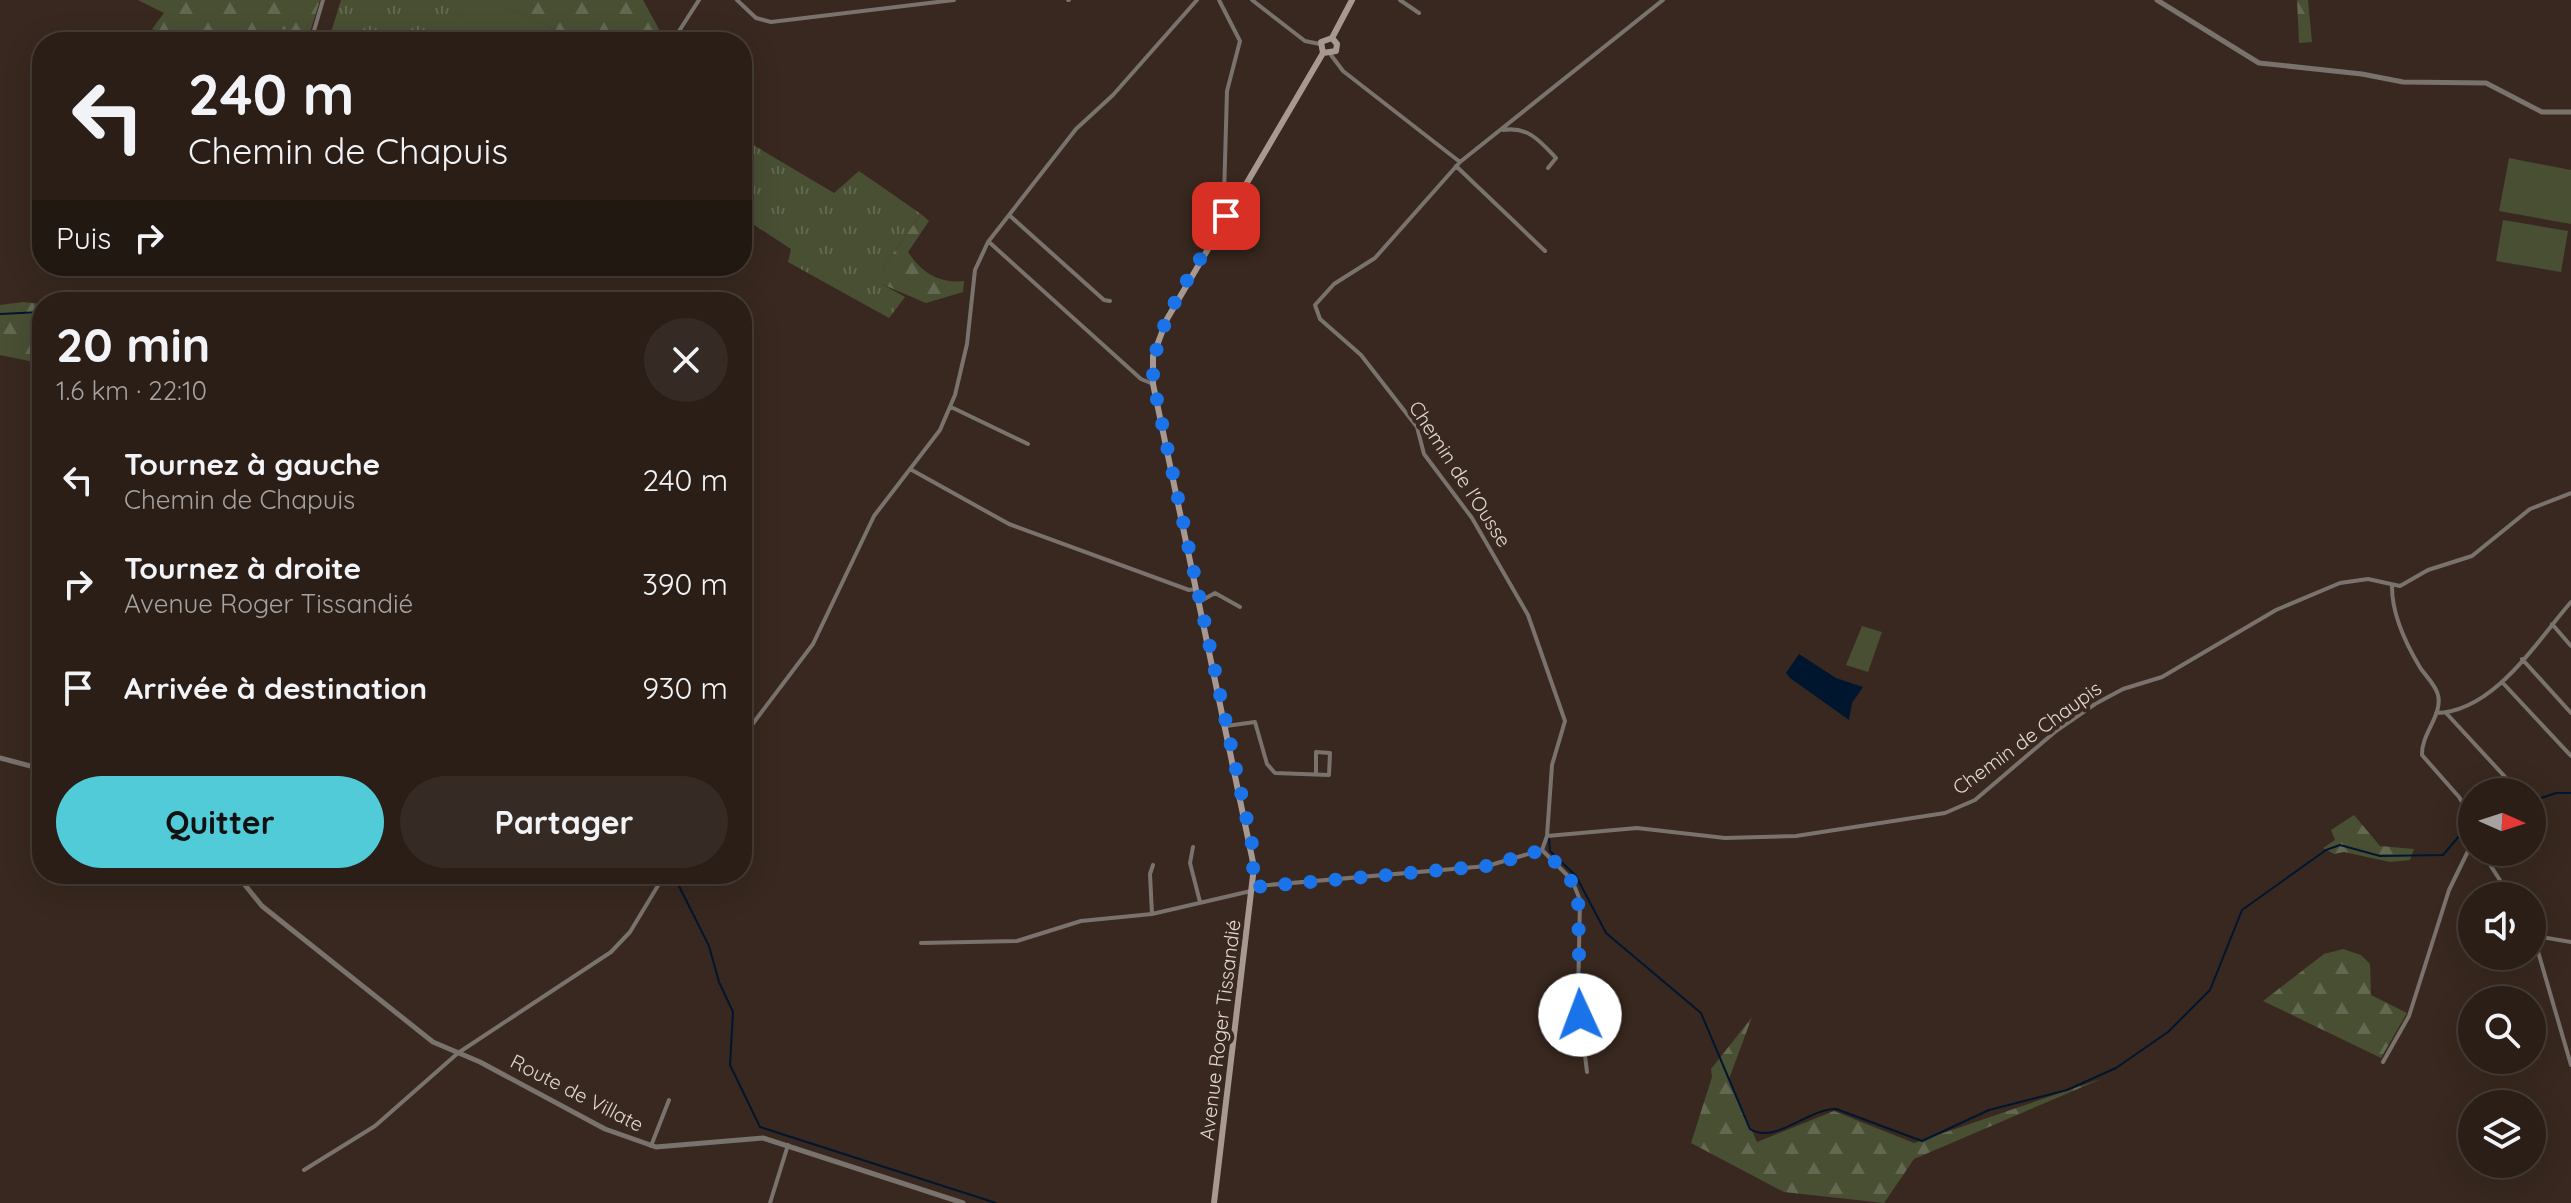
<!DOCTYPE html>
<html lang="fr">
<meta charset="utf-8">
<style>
:root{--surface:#2a1e17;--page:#362b24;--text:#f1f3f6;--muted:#a5a2a1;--line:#463c36;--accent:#52cbd8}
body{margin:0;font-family:Quicksand,sans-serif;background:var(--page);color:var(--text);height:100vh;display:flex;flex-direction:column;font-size:30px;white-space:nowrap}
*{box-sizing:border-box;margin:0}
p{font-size:26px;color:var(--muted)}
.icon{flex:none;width:44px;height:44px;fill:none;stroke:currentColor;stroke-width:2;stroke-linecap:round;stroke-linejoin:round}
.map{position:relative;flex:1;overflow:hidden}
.side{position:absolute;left:32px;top:292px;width:720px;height:592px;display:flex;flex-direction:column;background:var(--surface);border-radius:32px;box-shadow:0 8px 32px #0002,0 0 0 2px var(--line)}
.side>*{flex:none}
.hud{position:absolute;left:32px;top:32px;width:720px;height:244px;border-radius:32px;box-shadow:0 8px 32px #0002,0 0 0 2px var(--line);background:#2a1e17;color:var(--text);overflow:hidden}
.needle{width:52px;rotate:93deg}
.fabs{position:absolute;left:2458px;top:778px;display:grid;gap:16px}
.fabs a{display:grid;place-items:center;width:88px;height:88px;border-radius:50%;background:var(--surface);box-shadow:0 8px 32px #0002,0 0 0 2px var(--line);font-size:40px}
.pin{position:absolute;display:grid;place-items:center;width:68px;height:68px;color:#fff;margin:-34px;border-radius:16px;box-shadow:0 4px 12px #0006}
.me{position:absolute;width:88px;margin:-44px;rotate:358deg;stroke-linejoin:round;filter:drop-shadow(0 0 6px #0008)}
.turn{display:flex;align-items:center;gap:28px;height:168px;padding:0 24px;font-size:36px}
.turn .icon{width:104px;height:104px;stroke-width:2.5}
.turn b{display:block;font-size:56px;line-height:68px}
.then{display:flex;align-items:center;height:76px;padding:0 24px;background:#0003;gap:16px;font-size:30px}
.round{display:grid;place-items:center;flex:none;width:84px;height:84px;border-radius:42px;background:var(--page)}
.summary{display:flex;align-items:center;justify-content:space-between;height:136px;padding:0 24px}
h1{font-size:48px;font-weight:700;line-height:60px}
.cta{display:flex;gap:16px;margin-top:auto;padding:16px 24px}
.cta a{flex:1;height:92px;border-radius:48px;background:var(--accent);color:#111;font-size:32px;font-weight:700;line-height:92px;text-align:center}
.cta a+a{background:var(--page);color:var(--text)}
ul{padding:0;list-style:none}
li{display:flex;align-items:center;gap:24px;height:104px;padding:0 24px}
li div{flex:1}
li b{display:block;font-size:30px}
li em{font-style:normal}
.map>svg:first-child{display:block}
</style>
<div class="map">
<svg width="2571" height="1203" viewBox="0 0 2571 1203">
<defs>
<pattern id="grass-tufts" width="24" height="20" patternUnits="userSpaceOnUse" patternTransform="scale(2)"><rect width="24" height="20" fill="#494f33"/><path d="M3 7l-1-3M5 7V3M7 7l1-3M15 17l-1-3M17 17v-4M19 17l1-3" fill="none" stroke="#636850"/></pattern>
<pattern id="forest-firs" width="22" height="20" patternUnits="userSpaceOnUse" patternTransform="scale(2)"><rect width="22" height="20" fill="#494f33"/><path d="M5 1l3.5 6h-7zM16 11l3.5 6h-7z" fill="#636850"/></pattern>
<pattern id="park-dots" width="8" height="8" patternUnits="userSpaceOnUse" patternTransform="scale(2)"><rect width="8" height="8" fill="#494f33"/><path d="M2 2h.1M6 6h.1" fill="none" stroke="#636850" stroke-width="1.8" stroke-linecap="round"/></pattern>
</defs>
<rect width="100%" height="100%" fill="#38281f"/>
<!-- grass -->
<path fill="url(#grass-tufts)" d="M341,0h151l90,42h-254z
M750,143l84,50 25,-22 62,43 -35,49 -6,20 25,14 -16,21 -101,-56 3,-13 -49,-32v-63z"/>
<!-- forest -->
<path fill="url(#forest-firs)" d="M138,0h182l-13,42h-123l-32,-13 12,-16z
M492,0h151l23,42h-84z
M2297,0h11l4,42 -13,1z
M921,214l8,7 -21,31c13,20 31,32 56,29l-1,11 -37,11 -47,-20 7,-20z
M23,302l19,2v58l-3,1 -39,-8v-50z
M2354,815l26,31 34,3 -4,11 -20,2 -46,-10 -10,2 -11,-6 12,-8 -4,-10z
M2343,949l18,6 9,9 1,31 36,18 -26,45 -118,-57 61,-47z
M1752,1017l-23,62 28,63 77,-31 80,32 187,-64 -187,80 -30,44 -100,-11 -93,-49 21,-66 -1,-8z"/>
<!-- park -->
<path fill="url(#park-dots)" d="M281,22l10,5 -2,10 11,5 -26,-4z"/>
<!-- pitch -->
<path fill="#494f33" d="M465,0h27l52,24 -10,18h-89z
M2509,158l62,12v54l-72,-13z
M2503,220l65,11 -7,41 -65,-11z
M1862,626l20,6 -14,40 -22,-7z"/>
<!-- water -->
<path fill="#00162f" d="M1799,654l37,24 27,9 -11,16 -3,17 -59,-42 -4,-5z"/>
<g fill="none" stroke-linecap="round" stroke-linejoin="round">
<!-- stream -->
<path stroke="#00162f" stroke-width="2" d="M0,314l42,-2
M2532,801l24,-8h15
M1549,838l1,13 26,25 30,57 95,80 49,116c25,16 59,-21 86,-20l86,32 67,-31 78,-20 49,-22 52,-36 42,-42 32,-80 84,-60 14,-5 40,11 63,-1 29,-34
M673,874l36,72 10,36 14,30 -3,53 30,62 236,76"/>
<!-- minor -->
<path stroke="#7a726d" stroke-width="4" d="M737,0l19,18 15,4 183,-22
M1068,0h1
M1219,0l21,41 -13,50 -3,105
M1252,0l53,41 15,3
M1400,0l19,13
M315,42l-2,-8 10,-34
M672,42l27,-42
M1331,55l12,16 117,91
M1503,130c25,-4 37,11 53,28l-8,10
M1456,166l89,85
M1009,215l95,85 6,1
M989,242l152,137 12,5
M951,407l77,37
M910,469l99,55 180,66 7,-1
M2392,587c0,27 15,59 29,82 6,8 15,17 17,26 5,20 -17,39 -16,60l37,42 13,21
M1199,602l16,-9 25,14
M2552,624l19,22
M2522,659l49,54
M2502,682l69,74
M2436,713c58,-1 101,-72 135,-111
M2447,714l72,78
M1226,726l29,-4 12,42 8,9 54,2 1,-22 -14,-1v22
M742,738l71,-94 61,-128 66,-86 15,-35 12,-51 8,-74 13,-28 88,-113 37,-34 84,-95
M1547,836l90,-8 88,10 71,-2 149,-23 30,-13 81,-69 39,-27 28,-15 39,-12 114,-67 64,-27 28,-4 32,7 28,-16 44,-14 58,-47 41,-16
M1193,847l-3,16 10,39
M1542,850l5,-14 5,-71 13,-44 -37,-106 -56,-97 -48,-64 -7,-27 -56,-72 -41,-36 -5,-14 19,-21 41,-26 85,-96 203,-162
M1542,850l30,30 8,20 -2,97 9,75
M2482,852l28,44
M1152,914l-2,-40 3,-9
M2532,931l39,134
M2535,936l36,6
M921,943l96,-2 64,-20 71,-7 99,-23 6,-5 230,-20 55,-16
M2383,1062l26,-46 40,-126 23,-47
M651,1146l18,-46
M304,1170l71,-44 83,-73 153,-101 19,-20 35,-58
M770,1203l18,-58"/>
<!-- tertiary -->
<path stroke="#7a726d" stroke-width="5" d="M2157,0l102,63 103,11 41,8 83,1 56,29h29
M0,758l42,11
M236,874l26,32 171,136 47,20 125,67 51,18 107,-9 200,65"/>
<!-- secondary -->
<path stroke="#a79991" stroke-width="6" d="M1332,38l20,-38
M1323,53l13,-2 1,-7 -5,-6
M1323,53l-2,-11 11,-4
M1214,1203l40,-336 -101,-483v-28l14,-37 156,-266"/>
</g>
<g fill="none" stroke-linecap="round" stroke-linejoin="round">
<!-- route -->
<path stroke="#1a73e8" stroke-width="14" stroke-dasharray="0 25.2" d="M1226,216c-28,51 -74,105 -73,165l99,463 2,43 233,-21 55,-16 25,23 11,21 2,121"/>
</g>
<g text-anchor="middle" stroke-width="8" stroke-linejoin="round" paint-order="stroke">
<!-- street labels -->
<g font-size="20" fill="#e1d7d1" stroke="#38281f">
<text transform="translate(1460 474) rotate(57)" y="7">Chemin de l'Ousse</text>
<text transform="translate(2027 738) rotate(-36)" y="7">Chemin de Chaupis</text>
<text transform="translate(1220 1030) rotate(-83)" y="7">Avenue Roger Tissandié</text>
<text transform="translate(577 1093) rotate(27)" y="7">Route de Villate</text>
</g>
</g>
</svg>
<div class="fabs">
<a><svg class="needle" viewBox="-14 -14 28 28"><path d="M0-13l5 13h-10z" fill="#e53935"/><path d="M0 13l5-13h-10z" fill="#a5a2a1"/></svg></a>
<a><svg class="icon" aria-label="sound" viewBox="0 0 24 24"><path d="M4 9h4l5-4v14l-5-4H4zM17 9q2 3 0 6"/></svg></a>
<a><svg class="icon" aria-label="search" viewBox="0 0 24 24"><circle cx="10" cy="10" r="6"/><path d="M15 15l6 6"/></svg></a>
<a><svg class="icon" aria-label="layers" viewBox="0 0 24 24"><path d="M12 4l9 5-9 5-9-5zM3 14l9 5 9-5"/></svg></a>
</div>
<div class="pin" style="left:1226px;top:216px;background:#d93025"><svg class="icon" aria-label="arrive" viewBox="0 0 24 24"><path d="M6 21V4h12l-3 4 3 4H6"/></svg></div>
<svg class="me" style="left:1580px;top:1015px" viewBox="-20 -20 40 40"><circle r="19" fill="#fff"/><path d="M0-13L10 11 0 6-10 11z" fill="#1a73e8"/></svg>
<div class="hud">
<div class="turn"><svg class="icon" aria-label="left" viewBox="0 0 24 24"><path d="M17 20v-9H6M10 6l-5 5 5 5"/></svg><div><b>240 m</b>Chemin de Chapuis</div></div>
<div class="then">Puis<svg class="icon" aria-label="right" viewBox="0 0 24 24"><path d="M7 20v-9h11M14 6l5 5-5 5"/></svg></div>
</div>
<section class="side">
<div class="summary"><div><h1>20 min</h1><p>1.6 km · 22:10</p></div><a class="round"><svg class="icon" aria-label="close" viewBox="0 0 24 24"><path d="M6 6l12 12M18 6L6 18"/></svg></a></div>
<ul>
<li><svg class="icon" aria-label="left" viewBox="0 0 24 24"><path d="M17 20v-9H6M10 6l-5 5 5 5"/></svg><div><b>Tournez à gauche</b><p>Chemin de Chapuis</p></div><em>240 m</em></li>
<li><svg class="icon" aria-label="right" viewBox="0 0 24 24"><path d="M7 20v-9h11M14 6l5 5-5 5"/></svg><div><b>Tournez à droite</b><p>Avenue Roger Tissandié</p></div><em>390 m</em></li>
<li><svg class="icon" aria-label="arrive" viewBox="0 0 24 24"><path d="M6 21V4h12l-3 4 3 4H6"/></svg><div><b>Arrivée à destination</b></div><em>930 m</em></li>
</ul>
<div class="cta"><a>Quitter</a><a>Partager</a></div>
</section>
</div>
